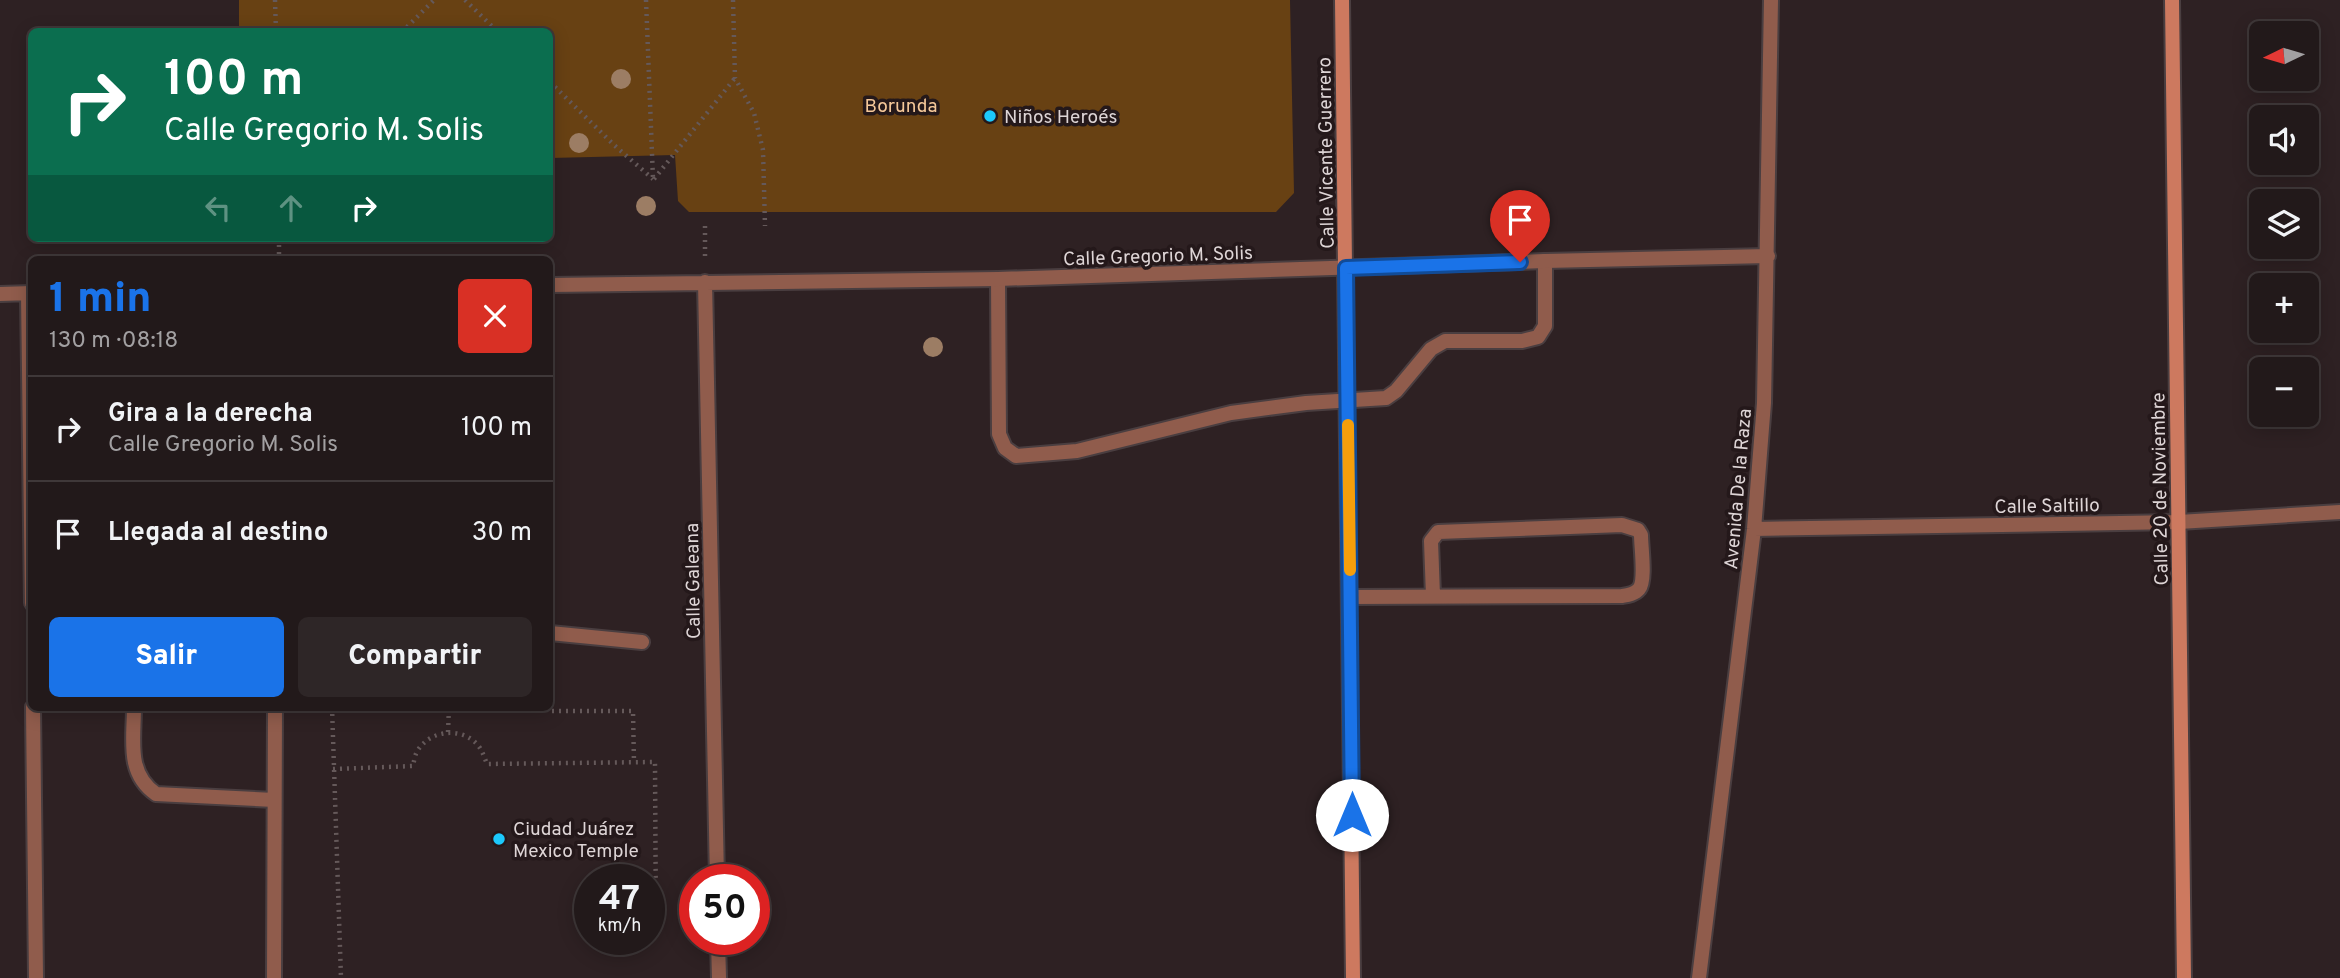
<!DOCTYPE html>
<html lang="es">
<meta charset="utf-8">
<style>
:root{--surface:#22191a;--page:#2e2627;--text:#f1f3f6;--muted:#a2a0a2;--line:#3f3839;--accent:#1a73e8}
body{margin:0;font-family:Overpass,sans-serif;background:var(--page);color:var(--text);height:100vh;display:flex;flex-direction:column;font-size:26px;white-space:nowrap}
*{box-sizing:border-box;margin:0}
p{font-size:23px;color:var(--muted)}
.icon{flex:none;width:38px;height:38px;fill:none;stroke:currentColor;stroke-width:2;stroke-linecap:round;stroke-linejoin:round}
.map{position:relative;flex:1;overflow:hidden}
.sheet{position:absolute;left:28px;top:256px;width:525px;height:455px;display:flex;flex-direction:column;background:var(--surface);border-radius:10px;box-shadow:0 4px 18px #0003,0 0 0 2px var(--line)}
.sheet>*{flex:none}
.guide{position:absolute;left:28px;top:28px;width:525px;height:214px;border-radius:10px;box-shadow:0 4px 18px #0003,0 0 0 2px var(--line);background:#0b6e4f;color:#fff;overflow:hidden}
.needle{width:46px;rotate:265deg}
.buttons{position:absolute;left:2249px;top:21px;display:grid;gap:14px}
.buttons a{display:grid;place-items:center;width:70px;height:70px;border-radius:10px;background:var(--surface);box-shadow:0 4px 18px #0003,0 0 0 2px var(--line);font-size:35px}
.speed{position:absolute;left:574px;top:864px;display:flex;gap:14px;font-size:35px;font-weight:700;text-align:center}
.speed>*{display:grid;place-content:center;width:91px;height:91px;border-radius:50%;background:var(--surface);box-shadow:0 4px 18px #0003,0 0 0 2px var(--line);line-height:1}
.speed small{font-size:18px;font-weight:400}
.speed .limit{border:10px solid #d22;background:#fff;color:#111}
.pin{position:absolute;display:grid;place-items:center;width:60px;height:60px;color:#fff;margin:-72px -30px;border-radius:50% 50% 50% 0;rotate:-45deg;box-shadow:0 0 7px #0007}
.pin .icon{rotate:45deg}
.me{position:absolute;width:77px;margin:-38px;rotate:0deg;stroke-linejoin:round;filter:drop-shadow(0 0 5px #0008)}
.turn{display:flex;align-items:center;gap:24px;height:147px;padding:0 21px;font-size:32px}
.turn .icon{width:91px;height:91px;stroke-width:2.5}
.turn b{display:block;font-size:49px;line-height:60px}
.lanes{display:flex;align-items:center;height:66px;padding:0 21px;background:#0003;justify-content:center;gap:35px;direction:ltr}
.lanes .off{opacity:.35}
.round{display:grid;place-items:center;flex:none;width:74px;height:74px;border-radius:10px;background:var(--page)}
.headline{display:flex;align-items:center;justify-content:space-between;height:119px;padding:0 21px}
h1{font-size:42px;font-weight:800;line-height:52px;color:var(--accent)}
.button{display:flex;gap:14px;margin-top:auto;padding:14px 21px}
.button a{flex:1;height:80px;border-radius:10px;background:var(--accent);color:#fff;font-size:28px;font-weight:800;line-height:80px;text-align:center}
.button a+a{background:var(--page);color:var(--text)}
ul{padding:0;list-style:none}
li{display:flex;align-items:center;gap:21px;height:105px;padding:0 21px;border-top:2px solid var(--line)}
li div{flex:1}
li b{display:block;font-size:26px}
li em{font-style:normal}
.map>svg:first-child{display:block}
</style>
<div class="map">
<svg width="2340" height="978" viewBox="0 0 2340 978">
<rect width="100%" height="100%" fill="#2e2123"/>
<!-- green -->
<path fill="#684113" d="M239,0h1051l4,193 -18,19h-587l-11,-11 -3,-46 -125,3v-126l-311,-1z"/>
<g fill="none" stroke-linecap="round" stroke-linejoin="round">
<!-- service casing -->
<g stroke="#4a3e40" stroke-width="18">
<path id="service" d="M998,279l1,155 6,14 11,8 61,-5 154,-38 75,-10 80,-5 10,-7 35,-42 14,-8h77l16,-4 7,-11v-65
M1350,597l272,-1c6,-1 13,-2 17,-7 7,-8 2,-42 2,-54l-3,-5 -16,-5 -184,7 -7,9 2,55
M550,633l92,9
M134,707c0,33 -8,66 22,87l118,6
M274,978l1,-271"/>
</g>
<!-- minor casing -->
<g stroke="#4a3e40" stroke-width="18">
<path id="minor" d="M705,282l12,598
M550,285l448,-6 547,-18 223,-5
M28,293l4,310
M0,294l32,-1
M1754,529l425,-7 161,-10
M33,707l3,271
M718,940l1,38
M1699,978l55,-449 10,-126 7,-403"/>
</g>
<!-- secondary casing -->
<g stroke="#4a3e40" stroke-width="18">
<path id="secondary" d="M1342,0l11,978
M2172,0l12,978"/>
</g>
<!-- path -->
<path stroke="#65595a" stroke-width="4.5" stroke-dasharray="2 5" stroke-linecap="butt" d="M275,0l1,32
M465,0l33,32
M646,0l7,179
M733,0l2,78 19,35 9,37 2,76
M402,32l32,-32
M550,82l64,63 39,34
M654,179l81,-101
M279,238v21
M705,256v-30
M332,707l9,271
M547,707l3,4h83l1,52
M301,710l42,-3
M448,732l1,-25
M333,769l80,-3c1,-5 2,-12 5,-16 14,-22 48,-23 62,-2 3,5 5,11 7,16l168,-2 1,174"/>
<!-- service -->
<use href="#service" stroke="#905c4c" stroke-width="14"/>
<!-- minor -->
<use href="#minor" stroke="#905c4c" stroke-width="14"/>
<!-- secondary -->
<use href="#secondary" stroke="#cd795f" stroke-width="14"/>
</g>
<!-- trees -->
<g fill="#9c7d64">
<circle cx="621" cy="79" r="10"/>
<circle cx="579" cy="143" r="10"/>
<circle cx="646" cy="206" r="10"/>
<circle cx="933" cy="347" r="10"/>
</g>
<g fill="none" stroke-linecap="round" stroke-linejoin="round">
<!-- route casing -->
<g stroke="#114b97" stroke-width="18">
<path id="route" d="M1352,815l-6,-547 174,-6"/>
</g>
<!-- route -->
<use href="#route" stroke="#1a73e8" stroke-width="12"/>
<!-- slow -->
<path stroke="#f59e0b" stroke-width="12" d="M1348,425l2,145"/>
</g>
<!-- markers -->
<g fill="#1cc9fc" stroke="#24181a" stroke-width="2.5">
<circle cx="990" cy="116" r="7"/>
<circle cx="499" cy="839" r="7"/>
</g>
<g text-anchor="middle" stroke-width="7" stroke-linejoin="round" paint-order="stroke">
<!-- park labels -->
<g font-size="19" fill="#f6c899" stroke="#24181a">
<text x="901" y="112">Borunda</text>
</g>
<!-- poi labels -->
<g font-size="19" fill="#ded5d6" stroke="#24181a" text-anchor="start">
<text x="1004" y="123">Niños Heroés</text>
<text x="513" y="835">Ciudad Juárez<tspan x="513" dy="22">Mexico Temple</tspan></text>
</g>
<!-- street labels -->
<g font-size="19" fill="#ded5d6" stroke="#24181a">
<text transform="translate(1325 153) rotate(-91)" y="7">Calle Vicente Guerrero</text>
<text transform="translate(1158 255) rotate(-2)" y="7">Calle Gregorio M. Solis</text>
<text transform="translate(1737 489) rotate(-85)" y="7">Avenida De la Raza</text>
<text transform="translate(2159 489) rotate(-91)" y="7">Calle 20 de Noviembre</text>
<text transform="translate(2047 505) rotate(-1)" y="7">Calle Saltillo</text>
<text transform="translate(692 581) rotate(-91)" y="7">Calle Galeana</text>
</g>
</g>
</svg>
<div class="buttons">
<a><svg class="needle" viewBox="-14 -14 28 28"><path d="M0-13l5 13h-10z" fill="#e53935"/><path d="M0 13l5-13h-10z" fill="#a2a0a2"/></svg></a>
<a><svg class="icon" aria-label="sound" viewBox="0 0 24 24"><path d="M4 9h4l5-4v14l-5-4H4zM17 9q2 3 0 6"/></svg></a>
<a><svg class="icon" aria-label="layers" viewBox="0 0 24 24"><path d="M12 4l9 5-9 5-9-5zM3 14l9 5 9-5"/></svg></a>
<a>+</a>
<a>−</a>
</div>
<div class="speed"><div>47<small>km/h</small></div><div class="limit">50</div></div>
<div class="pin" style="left:1520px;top:262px;background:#d93025"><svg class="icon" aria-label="arrive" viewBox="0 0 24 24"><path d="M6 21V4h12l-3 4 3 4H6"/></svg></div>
<svg class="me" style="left:1352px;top:815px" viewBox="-20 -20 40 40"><circle r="19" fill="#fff"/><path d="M0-13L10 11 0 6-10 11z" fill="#1a73e8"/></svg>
<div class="guide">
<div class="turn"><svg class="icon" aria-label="right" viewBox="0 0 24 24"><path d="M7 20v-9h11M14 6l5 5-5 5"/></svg><div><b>100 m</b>Calle Gregorio M. Solis</div></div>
<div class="lanes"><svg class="icon off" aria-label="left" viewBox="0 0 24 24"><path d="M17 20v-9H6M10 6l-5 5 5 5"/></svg><svg class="icon off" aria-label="ahead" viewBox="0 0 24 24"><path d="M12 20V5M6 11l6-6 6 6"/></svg><svg class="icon" aria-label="right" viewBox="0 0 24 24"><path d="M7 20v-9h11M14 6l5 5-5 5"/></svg></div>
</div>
<section class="sheet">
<div class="headline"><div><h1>1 min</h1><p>130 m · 08:18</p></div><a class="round" style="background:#d93025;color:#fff"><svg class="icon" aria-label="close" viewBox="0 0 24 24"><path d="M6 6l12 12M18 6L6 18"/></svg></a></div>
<ul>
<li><svg class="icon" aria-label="right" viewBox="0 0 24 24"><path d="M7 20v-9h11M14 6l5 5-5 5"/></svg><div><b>Gira a la derecha</b><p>Calle Gregorio M. Solis</p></div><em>100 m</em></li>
<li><svg class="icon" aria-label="arrive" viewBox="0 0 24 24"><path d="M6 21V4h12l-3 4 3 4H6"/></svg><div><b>Llegada al destino</b></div><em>30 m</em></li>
</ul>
<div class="button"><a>Salir</a><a>Compartir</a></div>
</section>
</div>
